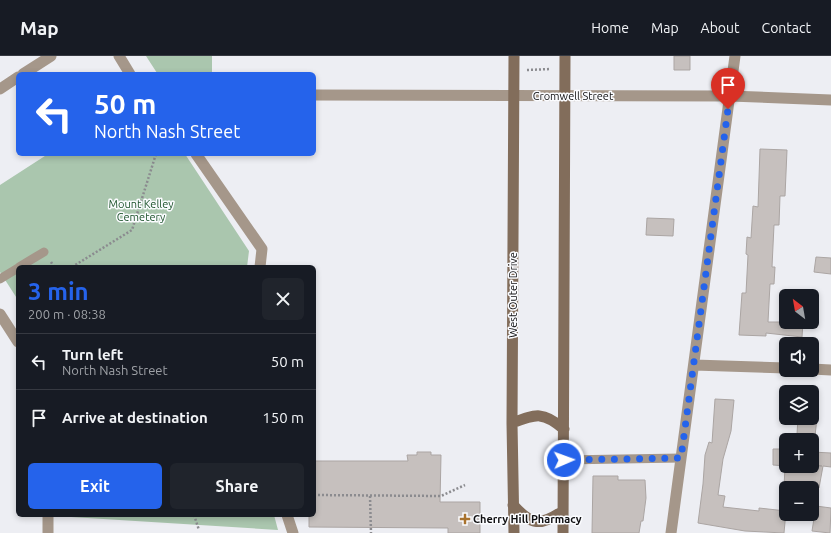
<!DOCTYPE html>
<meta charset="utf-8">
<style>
:root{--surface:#171b24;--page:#20242c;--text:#f1f3f6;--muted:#9ea1a6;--line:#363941;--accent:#2563eb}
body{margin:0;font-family:Ubuntu,sans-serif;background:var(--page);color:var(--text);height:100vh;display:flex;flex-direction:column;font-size:15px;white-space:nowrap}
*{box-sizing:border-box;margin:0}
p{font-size:13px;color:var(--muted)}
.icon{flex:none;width:22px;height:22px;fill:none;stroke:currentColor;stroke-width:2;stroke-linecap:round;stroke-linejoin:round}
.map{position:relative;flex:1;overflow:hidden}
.side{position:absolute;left:16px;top:209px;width:300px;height:252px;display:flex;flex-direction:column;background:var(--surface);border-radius:6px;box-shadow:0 2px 6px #0003}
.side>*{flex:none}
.hud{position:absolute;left:16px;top:16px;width:300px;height:84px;border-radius:6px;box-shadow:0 2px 6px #0003;background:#2563eb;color:#fff;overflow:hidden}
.needle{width:26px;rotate:329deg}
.controls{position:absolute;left:779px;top:233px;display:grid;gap:8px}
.controls a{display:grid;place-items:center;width:40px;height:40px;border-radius:6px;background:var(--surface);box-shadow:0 2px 6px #0003;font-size:20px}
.pin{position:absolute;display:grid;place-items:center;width:34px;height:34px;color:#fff;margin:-41px -17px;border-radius:50% 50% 50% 0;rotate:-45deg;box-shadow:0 0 4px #0007}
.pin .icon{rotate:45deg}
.me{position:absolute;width:44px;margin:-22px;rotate:88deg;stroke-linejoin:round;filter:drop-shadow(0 0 3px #0008)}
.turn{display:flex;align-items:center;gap:14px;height:84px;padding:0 12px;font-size:18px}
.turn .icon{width:52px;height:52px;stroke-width:2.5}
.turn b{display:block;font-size:28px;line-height:34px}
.round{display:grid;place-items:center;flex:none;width:42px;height:42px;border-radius:6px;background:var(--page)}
.headline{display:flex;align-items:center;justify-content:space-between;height:68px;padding:0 12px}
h1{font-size:24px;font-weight:700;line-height:30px;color:var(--accent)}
.action{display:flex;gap:8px;margin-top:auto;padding:8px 12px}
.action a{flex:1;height:46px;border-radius:6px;background:var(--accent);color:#fff;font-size:16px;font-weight:700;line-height:46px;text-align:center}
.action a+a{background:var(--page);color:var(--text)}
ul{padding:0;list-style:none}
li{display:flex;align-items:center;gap:12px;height:56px;padding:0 12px;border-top:1px solid var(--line)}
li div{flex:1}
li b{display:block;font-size:15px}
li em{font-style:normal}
header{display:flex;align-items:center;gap:24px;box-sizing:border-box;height:56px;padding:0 20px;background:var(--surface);border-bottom:1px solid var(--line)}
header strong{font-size:19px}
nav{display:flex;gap:22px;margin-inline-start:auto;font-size:14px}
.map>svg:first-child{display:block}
</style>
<header>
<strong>Map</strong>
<nav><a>Home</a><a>Map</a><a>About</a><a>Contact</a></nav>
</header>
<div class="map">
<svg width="831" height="477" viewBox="0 0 831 477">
<rect width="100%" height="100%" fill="#edeef3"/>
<!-- green -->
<path fill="#aac6ae" d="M146,0h66v18l-55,-1z
M48,98h137l64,97 -2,16h-229v33l-18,-28v-87z
M71,459h203l4,15 -207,-13z"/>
<!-- building -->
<path fill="#c6c0be" stroke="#aba5a3" d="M674,0h16v14h-16z
M760,93l27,1 -2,46h-5l-1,29h-5l-2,42h3l-1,17h-4l-2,38h35l-1,15 -36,-4v3l-27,-1 3,-42h4l2,-38 -2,-1 1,-17 4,1 2,-32 5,1z
M647,162l27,1 -1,17 -27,-1z
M816,201l15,1v16l-17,-2z
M715,343l19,1 -3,31 -8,28 -5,36 7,1 -2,11 36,4v-3l27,3 -2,22 -39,-2 -47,-8 5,-39 2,-29 4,-13 3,1z
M798,362h19l-2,18 -18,-2z
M773,393h13v17l-13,-1z
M417,396h14v3h10l-1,47h40v31h-32v-5l-139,-1v-12h5v-54h94l-1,-6h10z
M812,396l19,1v14l-8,-1 -4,22h-35l1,-22h37l-10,-2z
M593,420h25v4h27l1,18 -3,23h-2l-2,12h-47z
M816,450l15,2 -1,25 -18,-2z"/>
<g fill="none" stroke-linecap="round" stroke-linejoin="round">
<!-- path -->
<path stroke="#8b8b8f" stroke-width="2.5" stroke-dasharray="2 2" stroke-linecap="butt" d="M527,14l23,-1
M51,206l3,5
M72,211l60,-37 24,-76
M314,439l127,1 24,-11
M370,440l1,37
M194,459l5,15"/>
<!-- service -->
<path stroke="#a5978a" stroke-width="9" d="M19,211l25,-15
M0,223l18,-11
M563,404l118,-2"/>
<!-- minor -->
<path stroke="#a5978a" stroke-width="11" d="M119,0l11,18
M23,18l28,-18
M0,33l18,-12
M314,39l416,1 101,4
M196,98l66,95 -2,18
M0,258l18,28
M694,309l92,3
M812,313l19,1
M287,459l6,18
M48,477v-18
M671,477l64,-477"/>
<!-- secondary -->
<path stroke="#826d5b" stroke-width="11" d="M512,367c24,-9 31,-12 52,6
M513,449c19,21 27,21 50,6
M514,477l-2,-110 2,-367
M563,477l2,-477"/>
</g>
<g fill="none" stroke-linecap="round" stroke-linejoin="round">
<!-- route -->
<path stroke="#2563eb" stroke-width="7" stroke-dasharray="0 12.6" d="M564,404l117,-2 47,-349"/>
</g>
<!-- markers -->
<path fill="#a8722d" stroke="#fbfcff" stroke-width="1.5" d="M463 457h4v4h4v4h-4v4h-4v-4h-4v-4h4z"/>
<g text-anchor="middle" stroke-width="3" stroke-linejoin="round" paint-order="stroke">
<!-- street labels -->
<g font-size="11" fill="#101012" stroke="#fbfcff">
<text x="573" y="44">Cromwell Street</text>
<text transform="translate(513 239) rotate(-90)" y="4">West Outer Drive</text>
</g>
<!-- park labels -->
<g font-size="11" fill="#1c522b" stroke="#fbfcff">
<text x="141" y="152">Mount Kelley<tspan x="141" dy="13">Cemetery</tspan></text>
</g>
<!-- poi labels -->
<g font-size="11" font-weight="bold" fill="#101012" stroke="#fbfcff" text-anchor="start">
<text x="473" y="467">Cherry Hill Pharmacy</text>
</g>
</g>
</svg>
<div class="controls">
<a><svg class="needle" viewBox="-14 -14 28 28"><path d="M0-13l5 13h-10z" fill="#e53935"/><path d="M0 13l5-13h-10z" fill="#9ea1a6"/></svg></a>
<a><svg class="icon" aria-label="sound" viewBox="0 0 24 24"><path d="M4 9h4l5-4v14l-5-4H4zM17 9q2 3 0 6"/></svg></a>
<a><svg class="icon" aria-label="layers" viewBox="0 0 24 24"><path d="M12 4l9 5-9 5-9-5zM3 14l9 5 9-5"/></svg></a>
<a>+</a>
<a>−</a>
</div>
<div class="pin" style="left:728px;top:53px;background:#d93025"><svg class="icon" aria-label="arrive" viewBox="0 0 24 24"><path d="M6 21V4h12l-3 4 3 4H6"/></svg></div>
<svg class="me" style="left:564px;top:404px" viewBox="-20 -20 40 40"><circle r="17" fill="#2563eb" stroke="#fff" stroke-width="3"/><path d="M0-11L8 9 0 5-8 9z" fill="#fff"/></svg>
<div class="hud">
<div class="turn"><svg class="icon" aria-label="left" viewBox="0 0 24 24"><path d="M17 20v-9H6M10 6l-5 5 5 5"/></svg><div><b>50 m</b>North Nash Street</div></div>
</div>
<section class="side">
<div class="headline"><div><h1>3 min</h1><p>200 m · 08:38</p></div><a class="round"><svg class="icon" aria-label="close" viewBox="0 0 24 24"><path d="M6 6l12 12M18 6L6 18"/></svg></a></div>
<ul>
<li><svg class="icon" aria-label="left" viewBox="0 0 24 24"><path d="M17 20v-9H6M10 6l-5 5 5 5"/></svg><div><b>Turn left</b><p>North Nash Street</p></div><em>50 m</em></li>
<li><svg class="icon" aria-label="arrive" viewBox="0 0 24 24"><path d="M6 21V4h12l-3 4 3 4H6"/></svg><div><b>Arrive at destination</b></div><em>150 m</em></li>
</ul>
<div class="action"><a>Exit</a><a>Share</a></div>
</section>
</div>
